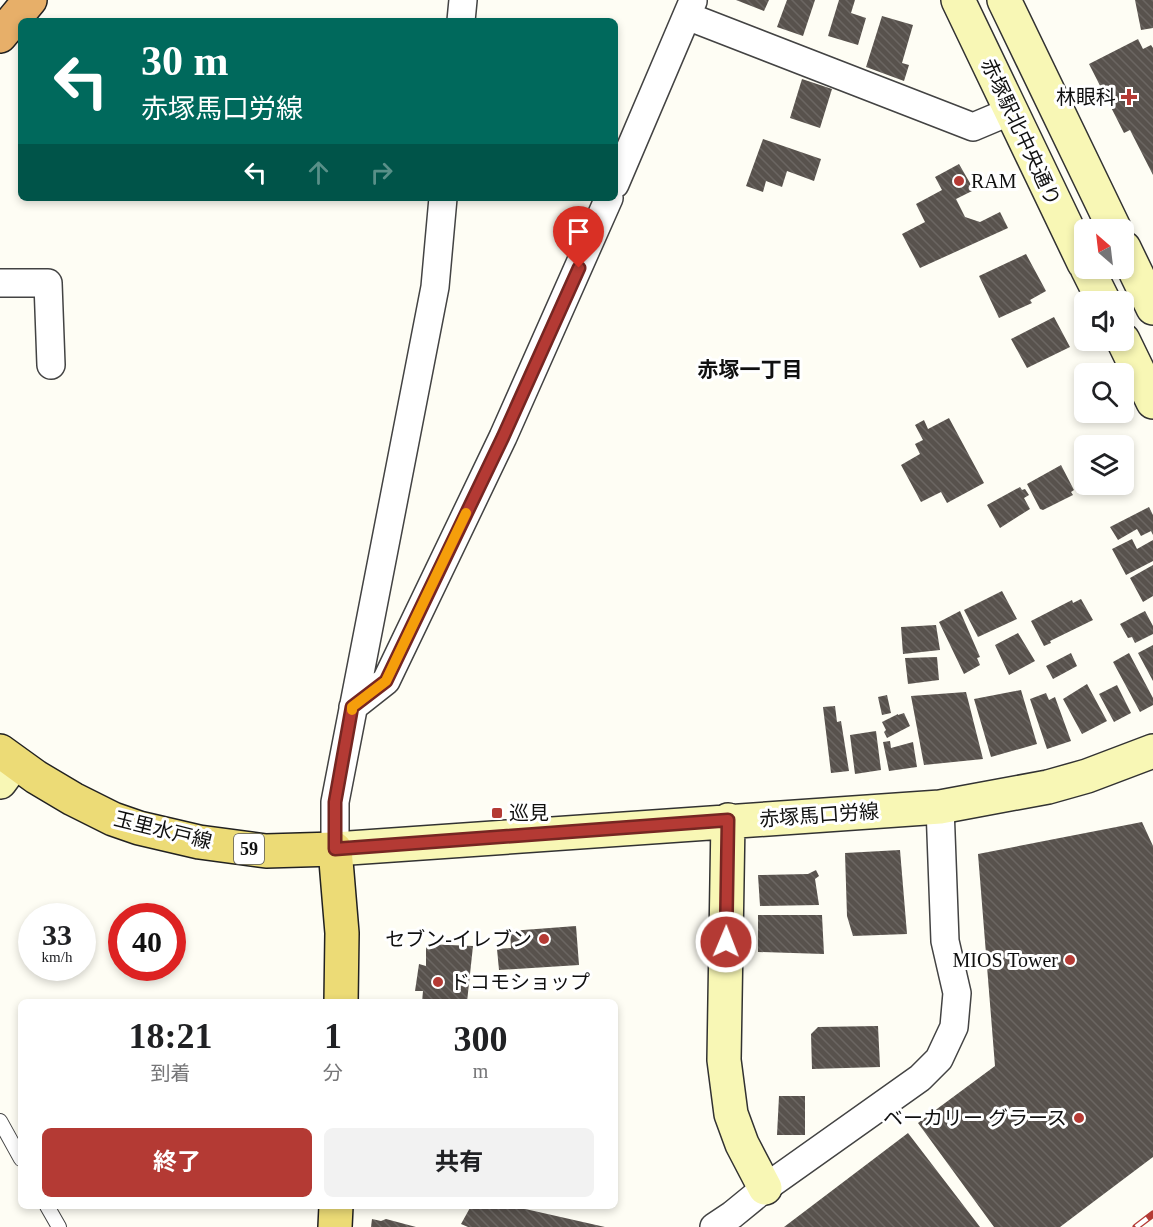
<!DOCTYPE html>
<html lang="ja">
<meta charset="utf-8">
<style>
:root{--surface:#fff;--page:#f2f2f2;--text:#202124;--muted:#757577;--accent:#b43a34}
body{margin:0;font-family:"Times New Roman","Noto Sans JP",serif;background:var(--page);color:var(--text);height:100vh;display:flex;flex-direction:column;font-size:22px;white-space:nowrap}
*{box-sizing:border-box;margin:0}
p{font-size:20px;color:var(--muted)}
.icon{flex:none;width:33px;height:33px;fill:none;stroke:currentColor;stroke-width:2;stroke-linecap:round;stroke-linejoin:round}
.map{position:relative;flex:1;overflow:hidden}
.panel{position:absolute;left:18px;top:999px;width:600px;height:210px;display:flex;flex-direction:column;background:var(--surface);border-radius:9px;box-shadow:0 3px 9px #0003}
.panel>*{flex:none}
.banner{position:absolute;left:18px;top:18px;width:600px;height:183px;border-radius:9px;box-shadow:0 3px 9px #0003;background:#00695c;color:#fff;overflow:hidden}
.needle{width:39px;rotate:332deg}
.tools{position:absolute;left:1074px;top:219px;display:grid;gap:12px}
.tools a{display:grid;place-items:center;width:60px;height:60px;border-radius:9px;background:var(--surface);box-shadow:0 3px 9px #0003;font-size:30px}
.speed{position:absolute;left:18px;top:903px;display:flex;gap:12px;font-size:30px;font-weight:700;text-align:center}
.speed>*{display:grid;place-content:center;width:78px;height:78px;border-radius:50%;background:var(--surface);box-shadow:0 3px 9px #0003;line-height:1}
.speed small{font-size:15px;font-weight:400}
.speed .limit{border:9px solid #d22;background:#fff;color:#111}
.pin{position:absolute;display:grid;place-items:center;width:51px;height:51px;color:#fff;margin:-62px -26px;border-radius:50% 50% 50% 0;rotate:-45deg;box-shadow:0 0 6px #0007}
.pin .icon{rotate:45deg}
.me{position:absolute;width:66px;margin:-33px;rotate:1deg;stroke-linejoin:round;filter:drop-shadow(0 0 4px #0008)}
.turn{display:flex;align-items:center;gap:21px;height:126px;padding:0 24px;font-size:27px}
.turn .icon{width:78px;height:78px;stroke-width:2.5}
.turn b{display:block;font-size:42px;line-height:51px}
.lanes{display:flex;align-items:center;height:57px;padding:0 24px;background:#0003;justify-content:center;gap:30px;direction:ltr}
.lanes .off{opacity:.35}
.eta{display:flex;justify-content:space-evenly;align-items:center;height:102px;text-align:center}
.eta b{font-size:36px;font-weight:700;line-height:42px}
.button{display:flex;gap:12px;margin-top:auto;padding:12px 24px}
.button a{flex:1;height:69px;border-radius:9px;background:var(--accent);color:#fff;font-size:24px;font-weight:700;line-height:69px;text-align:center}
.button a+a{background:var(--page);color:var(--text)}
.map>svg:first-child{display:block}
</style>
<div class="map">
<svg width="1153" height="1227" viewBox="0 0 1153 1227">
<defs>
<pattern id="building-back-hatch" width="6" height="6" patternUnits="userSpaceOnUse" patternTransform="scale(1.5)"><rect width="6" height="6" fill="#58524d"/><path d="M-1 5l2 2M0 0l6 6M5-1l2 2" fill="none" stroke="#6b6662"/></pattern>
</defs>
<rect width="100%" height="100%" fill="#fefdf4"/>
<!-- building -->
<path fill="url(#building-back-hatch)" d="M736,0h33l-5,11z
M787,0h28l-12,36 -26,-9z
M839,0h16l-4,13 15,5 -8,27 -30,-9z
M1135,0h18v28l-12,2z
M882,16l31,9 -11,38 7,2 -5,16 -38,-14z
M1138,39l5,10 8,-4 2,3v127l-23,-45 -6,3 -35,-69z
M802,79l30,10 -12,39 -30,-10z
M763,139l58,20 -7,22 -27,-10 -5,16 -16,-6 -3,11 -17,-6z
M959,164l15,26 -18,9 9,18 15,5 20,-10 8,16 -88,40 -18,-34 23,-12 -9,-18 26,-14 -7,-13z
M1026,254l20,37 -16,9 2,3 -33,15 -20,-42z
M1054,317l16,30 -43,21 -16,-29z
M949,418l35,65 -37,20 -6,-11 -20,10 -20,-37 19,-11 -5,-10 8,-4 -8,-15 9,-5 4,9z
M1061,465l13,25 -3,2 2,3 -30,15 -3,-1 -13,-25z
M1020,487l2,3 3,-1 4,6 -5,3 6,11 -30,19 -13,-23z
M1149,507l4,8v20l-2,-4 -10,5 -4,-7 -19,11 -8,-13z
M1132,539l5,10 16,-9v21l-27,14 -14,-26z
M1153,565v31l-10,6 -13,-24z
M1002,591l15,28 -39,18 -14,-27z
M1081,599l12,21 -43,21 1,2 -7,3 -13,-25 41,-21 1,3z
M960,611l20,46 -3,1 3,7 -16,9 -25,-52z
M1145,611l8,15v8l-18,9 -3,-6 -4,1 -8,-14z
M936,625l4,25 -37,4 -2,-27z
M1018,633l17,28 -26,14 -14,-30z
M1153,645v36l-15,-28z
M1071,653l6,13 -24,13 -7,-13z
M1129,653l24,45v7l-13,7 -27,-50z
M937,657l2,23 -31,4 -3,-26z
M1087,684l20,37 -25,13 -19,-35z
M1117,685l14,28 -17,9 -15,-28z
M1021,690l16,54 -46,13 -17,-58z
M966,692l17,67 -59,6 -13,-69z
M1046,693l3,7 6,-3 16,44 -24,8 -17,-50z
M887,695l4,18 -9,2 -4,-18z
M835,706l2,16 4,-1 8,50 -18,2 -8,-66z
M904,713l6,13 -23,12 -3,-6 2,-2 -4,-8 16,-8v1z
M876,731l5,39 -26,4 -5,-39z
M890,741l1,7 22,-6 4,25 -28,4 -6,-29z
M1142,822l11,24v311l-93,70h-66l-76,-104 77,-57 -17,-212z
M900,850l7,84 -54,2 -6,-20 -2,-63z
M816,870l3,6 -4,3 4,26 -59,1 -2,-31 50,-1z
M758,915h64l2,39 -66,-2z
M576,926l3,39 -80,5 -2,-21 14,-1 -1,-17z
M426,944l47,2 -6,56h-45l1,-11h-8l4,-27 7,2z
M878,1026l2,41 -68,2 -1,-35 7,-7z
M779,1096h26v39h-28z
M908,1133l72,94h-196z
M471,1206h41l93,21h-137l-7,-3z
M372,1219l9,2 5,-2 30,8h-45z"/>
<g fill="none" stroke-linecap="round" stroke-linejoin="round">
<!-- lane casing -->
<g stroke="#434343" stroke-width="16">
<path id="lane" d="M0,1121l21,38
M47,1206l12,21"/>
</g>
<!-- street casing -->
<g stroke="#434343" stroke-width="30">
<path id="street" d="M687,16l286,111 38,-16
M461,21l2,-21
M615,184l78,-183
M0,283h48l3,82
M353,707l33,-26 117,-244 106,-239
M335,849v-47l100,-515 8,-89
M714,1227l18,-12 33,-27 155,-110 19,-19 15,-32 3,-34 -12,-52 -5,-134"/>
</g>
<!-- secondary casing -->
<g stroke="#323232" stroke-width="36">
<path id="secondary" d="M958,0l126,263
M1004,0l111,230
M1124,248l29,60
M1087,268l17,34
M1123,340l30,62
M0,782l14,-19
M728,820l-4,240 7,54 11,30 23,44
M335,849l605,-42 108,-20 39,-11 66,-25"/>
</g>
<!-- primary casing -->
<g stroke="#212121" stroke-width="36">
<path id="primary" d="M0,751l36,26 37,22 40,20 26,9 60,14 67,9 69,-2 7,84 -1,69
M335,1227l1,-21"/>
</g>
<!-- highway casing -->
<g stroke="#212121" stroke-width="36">
<path id="highway" d="M0,36l30,-36"/>
</g>
<!-- lane -->
<use href="#lane" stroke="#fff" stroke-width="14"/>
<!-- street -->
<use href="#street" stroke="#fff" stroke-width="27"/>
<!-- secondary -->
<use href="#secondary" stroke="#f8f7b5" stroke-width="33"/>
<!-- primary -->
<use href="#primary" stroke="#ecdb76" stroke-width="33"/>
<!-- highway -->
<use href="#highway" stroke="#e7af69" stroke-width="33"/>
<!-- rail casing -->
<g stroke="#b43a34" stroke-width="7">
<path id="rail" d="M1136,1227l17,-13"/>
</g>
<!-- rail -->
<use href="#rail" stroke="#fff" stroke-width="4.5" stroke-dasharray="14" stroke-linecap="butt"/>
</g>
<g fill="none" stroke-linecap="round" stroke-linejoin="round">
<!-- route casing -->
<g stroke="#752622" stroke-width="15">
<path id="route" d="M579,268l-76,169 -117,244 -34,26 -17,95v47l393,-29 -2,122"/>
</g>
<!-- route -->
<use href="#route" stroke="#b43a34" stroke-width="10"/>
<!-- slow -->
<path stroke="#f59e0b" stroke-width="10" d="M352,710v-3l34,-26 80,-168"/>
</g>
<!-- markers -->
<g fill="#b43a34" stroke="#fff" stroke-width="2">
<path d="M1126 88h6v6h6v6h-6v6h-6v-6h-6v-6h6z"/>
<circle cx="959" cy="181" r="6"/>
<rect x="491" y="807" width="12" height="12" rx="3"/>
<circle cx="544" cy="939" r="6"/>
<circle cx="1070" cy="960" r="6"/>
<circle cx="438" cy="982" r="6"/>
<circle cx="1079" cy="1118" r="6"/>
</g>
<g text-anchor="middle" stroke-width="6" stroke-linejoin="round" paint-order="stroke">
<!-- shield labels -->
<rect fill="#fff" stroke="#585858" stroke-width="1.5" x="234" y="834" width="30" height="30" rx="4.5"/>
<g font-size="18" font-weight="bold" fill="#101010">
<text x="249" y="855">59</text>
</g>
<!-- poi labels -->
<g font-size="20" fill="#101010" stroke="#fff" text-anchor="end">
<text x="1116" y="104">林眼科</text>
<text x="971" y="188" text-anchor="start">RAM</text>
<text x="509" y="820" text-anchor="start">巡見</text>
<text x="532" y="946">セブン-イレブン</text>
<text x="1058" y="967">MIOS Tower</text>
<text x="450" y="989" text-anchor="start">ドコモショップ</text>
<text x="1067" y="1125">ベーカリー グラース</text>
</g>
<!-- street labels -->
<g font-size="20" fill="#101010" stroke="#fff">
<text transform="translate(1021 132) rotate(65)" y="7">赤塚駅北中央通り</text>
<text transform="translate(819 815) rotate(-4)" y="7">赤塚馬口労線</text>
<text transform="translate(163 830) rotate(14)" y="7">玉里水戸線</text>
</g>
<!-- neighbourhood labels -->
<g font-size="21" font-weight="bold" fill="#101010" stroke="#fff">
<text x="750" y="377">赤塚一丁目</text>
</g>
</g>
</svg>
<div class="tools">
<a><svg class="needle" viewBox="-14 -14 28 28"><path d="M0-13l5 13h-10z" fill="#e53935"/><path d="M0 13l5-13h-10z" fill="#757577"/></svg></a>
<a><svg class="icon" aria-label="sound" viewBox="0 0 24 24"><path d="M4 9h4l5-4v14l-5-4H4zM17 9q2 3 0 6"/></svg></a>
<a><svg class="icon" aria-label="search" viewBox="0 0 24 24"><circle cx="10" cy="10" r="6"/><path d="M15 15l6 6"/></svg></a>
<a><svg class="icon" aria-label="layers" viewBox="0 0 24 24"><path d="M12 4l9 5-9 5-9-5zM3 14l9 5 9-5"/></svg></a>
</div>
<div class="speed"><div>33<small>km/h</small></div><div class="limit">40</div></div>
<div class="pin" style="left:579px;top:268px;background:#d93025"><svg class="icon" aria-label="arrive" viewBox="0 0 24 24"><path d="M6 21V4h12l-3 4 3 4H6"/></svg></div>
<svg class="me" style="left:726px;top:942px" viewBox="-20 -20 40 40"><circle r="17" fill="#b43a34" stroke="#fff" stroke-width="3"/><path d="M0-11L8 9 0 5-8 9z" fill="#fff"/></svg>
<div class="banner">
<div class="turn"><svg class="icon" aria-label="left" viewBox="0 0 24 24"><path d="M17 20v-9H6M10 6l-5 5 5 5"/></svg><div><b>30 m</b>赤塚馬口労線</div></div>
<div class="lanes"><svg class="icon" aria-label="left" viewBox="0 0 24 24"><path d="M17 20v-9H6M10 6l-5 5 5 5"/></svg><svg class="icon off" aria-label="ahead" viewBox="0 0 24 24"><path d="M12 20V5M6 11l6-6 6 6"/></svg><svg class="icon off" aria-label="right" viewBox="0 0 24 24"><path d="M7 20v-9h11M14 6l5 5-5 5"/></svg></div>
</div>
<section class="panel">
<div class="eta">
<div><b>18:21</b><p>到着</p></div>
<div><b>1</b><p>分</p></div>
<div><b>300</b><p>m</p></div>
</div>
<div class="button"><a>終了</a><a>共有</a></div>
</section>
</div>
